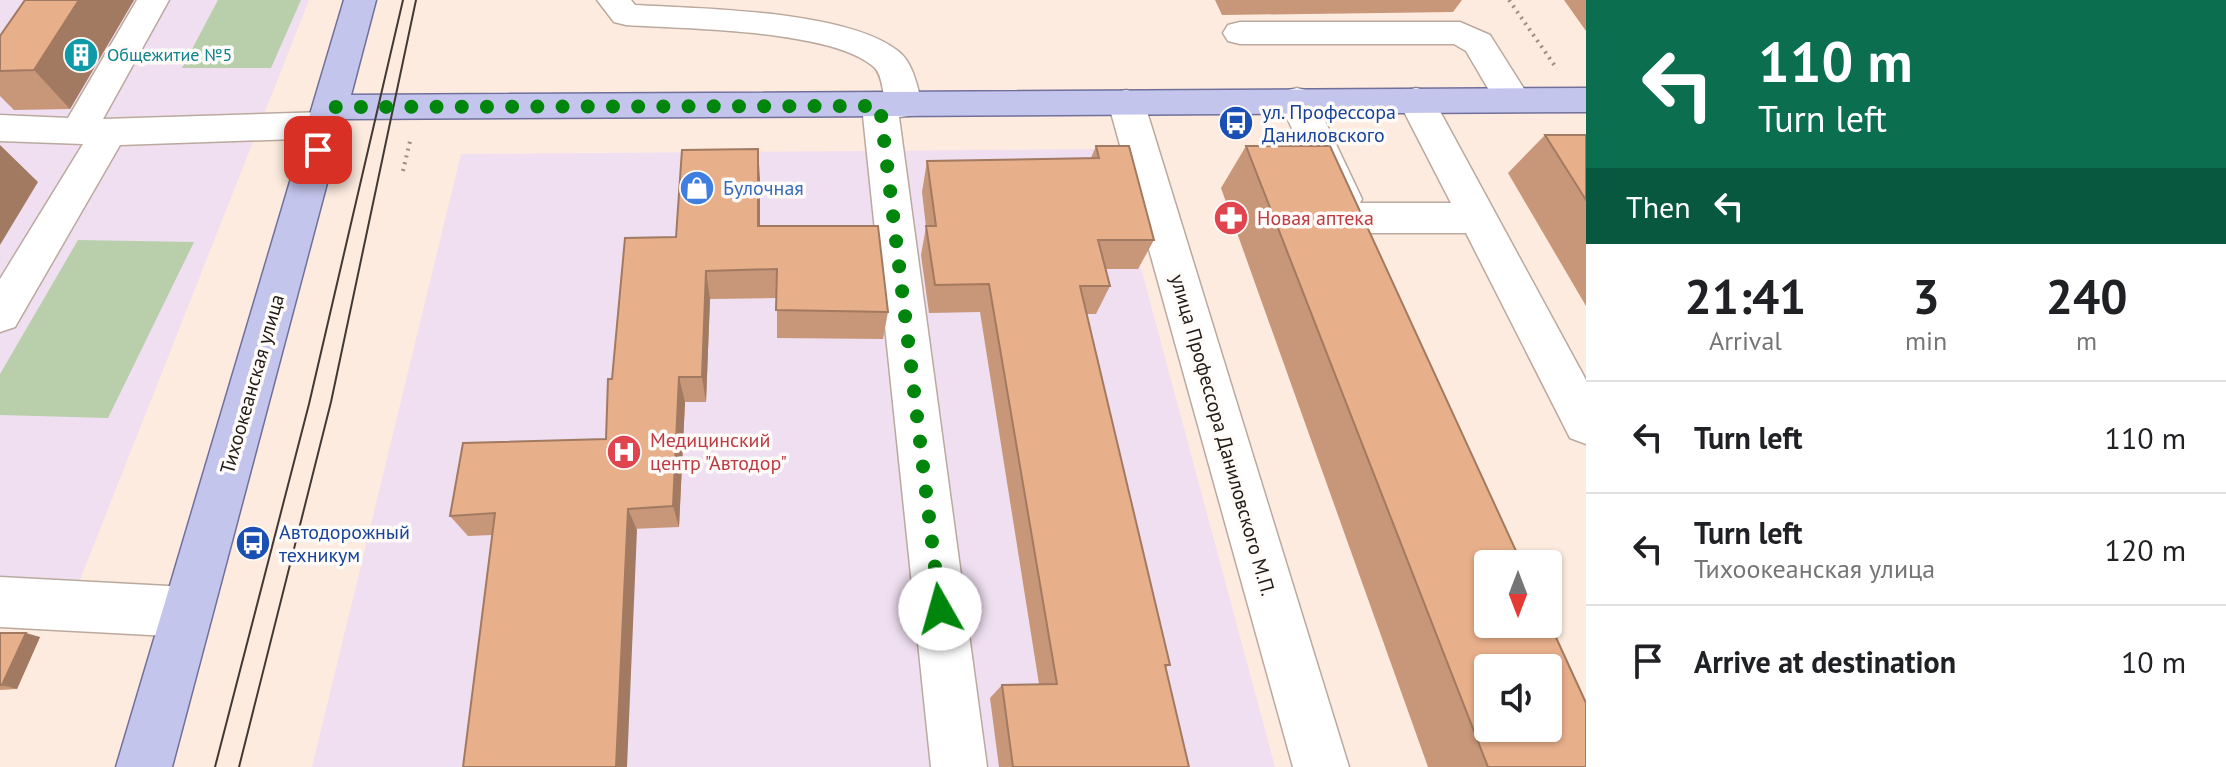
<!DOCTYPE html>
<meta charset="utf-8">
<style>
:root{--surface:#fff;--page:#f2f2f2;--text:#202124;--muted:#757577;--line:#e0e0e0}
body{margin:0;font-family:"PT Sans",sans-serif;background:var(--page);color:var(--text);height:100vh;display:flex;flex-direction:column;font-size:30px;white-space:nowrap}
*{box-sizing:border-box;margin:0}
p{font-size:26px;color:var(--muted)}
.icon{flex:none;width:44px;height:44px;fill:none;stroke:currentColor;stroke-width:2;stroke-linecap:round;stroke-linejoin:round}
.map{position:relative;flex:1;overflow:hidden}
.details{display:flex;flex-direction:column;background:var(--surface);width:640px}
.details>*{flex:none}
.hud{background:#0b6e4f;color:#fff;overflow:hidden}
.needle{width:52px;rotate:180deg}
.controls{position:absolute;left:1474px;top:550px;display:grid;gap:16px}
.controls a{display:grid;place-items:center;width:88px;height:88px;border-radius:8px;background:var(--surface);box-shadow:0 2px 6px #0004;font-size:40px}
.pin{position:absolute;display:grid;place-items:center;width:68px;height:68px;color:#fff;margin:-34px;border-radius:16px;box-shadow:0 4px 12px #0006}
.me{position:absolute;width:88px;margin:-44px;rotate:353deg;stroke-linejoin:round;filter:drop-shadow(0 0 6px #0008)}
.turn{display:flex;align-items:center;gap:28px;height:168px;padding:0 40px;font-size:36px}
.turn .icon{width:104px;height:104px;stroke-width:2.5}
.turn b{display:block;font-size:56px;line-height:68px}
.then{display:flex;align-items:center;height:76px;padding:0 40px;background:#0003;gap:16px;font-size:30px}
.eta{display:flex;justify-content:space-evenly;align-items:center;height:136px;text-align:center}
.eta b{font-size:48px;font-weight:800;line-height:56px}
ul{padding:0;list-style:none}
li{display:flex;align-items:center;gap:24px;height:112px;padding:0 40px;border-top:2px solid var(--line)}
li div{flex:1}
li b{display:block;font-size:30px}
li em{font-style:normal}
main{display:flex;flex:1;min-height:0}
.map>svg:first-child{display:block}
</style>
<main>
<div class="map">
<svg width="1586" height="767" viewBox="0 0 1586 767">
<rect width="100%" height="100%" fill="#fdebdf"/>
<!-- education -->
<path fill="#efdff1" d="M0,0h309l-233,590 -76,1z
M1109,149l166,618h-963l149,-613z"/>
<!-- green -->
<path fill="#b9cfac" d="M218,0h83l-30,68h-89z
M78,240l116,2 -86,176 -108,-3v-41z"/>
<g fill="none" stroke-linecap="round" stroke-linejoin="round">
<!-- minor casing -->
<g stroke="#bba99e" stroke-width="3">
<path id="minor" d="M137,0h32l-66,119 222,-7 13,4 5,9 -5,9 -13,4 -205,7 -105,182 -15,5v-53l83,-135 -83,-3v-26l68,3z
M597,0h34l4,5c67,4 211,5 263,46 16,12 19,37 25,55l-5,9 -19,2 88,650h-56l-69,-661 5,-9 17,-2c-2,-9 -3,-22 -10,-28 -42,-38 -191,-38 -248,-42l-12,-3z
M1240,22h220l30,13 41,65 -5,9 -13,3 -13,-3 -34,-58 -12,-7h-214l-12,-3 -5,-8 5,-8z
M1297,88l13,3 5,9 47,99 -2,4h91l-53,-103 5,-9 13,-3 13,3 157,289v64l-16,-6 -104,-205h-114l-14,-5 -5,-10 3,-7 -7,-2 -5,-10 -45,-99 5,-9z
M1126,90l13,3 5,9 205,665h-56l-185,-665 5,-9z
M0,577l187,10 18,7 7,18 -7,18 -18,7 -187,-10z"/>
</g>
<!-- major casing -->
<g stroke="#71709a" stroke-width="3">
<path id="major" d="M344,0h32l-25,95 1235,-7v24l-1242,7 -172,648h-56z"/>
</g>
<!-- path -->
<path stroke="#9c8f86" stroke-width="4" stroke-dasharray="2 5" stroke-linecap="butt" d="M1509,0l48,69
M403,171l8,-34"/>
<!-- minor -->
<use href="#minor" fill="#fff" fill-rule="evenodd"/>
<!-- major -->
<use href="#major" fill="#c4c5ed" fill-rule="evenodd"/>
<!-- tram -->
<path stroke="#413934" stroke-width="2" d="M215,767l94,-363 94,-404
M239,767l92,-365 85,-402"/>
</g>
<!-- wall -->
<path fill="#c89678" d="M25,0h109l-64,109 -56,1 -14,-14v-60z
M1215,0h247l-9,12 -231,3z
M1564,0h22v31z
M1545,135h41v171l-78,-133z
M1096,146l58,94 -16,29h-33l5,17 -14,28h-9l83,351 -4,2 23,100h-190l-9,-69 12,-13 37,-1 -59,-372 -51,1 -8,-58 5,-28 -4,-35 5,-31 164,-3z
M1246,146l340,621h-158l-207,-579z
M758,149l2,77 128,86 -5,27 -106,-1v-40l-67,1 -4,103h-21l-6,125 -211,9 -18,-20 156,-77 6,-60 64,-142z
M0,633l40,4 -23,52 -17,1z"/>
<!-- shaded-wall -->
<path fill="#a27a61" d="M79,0h55l-64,109 -36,-39z
M0,145l38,37 -38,63z
M758,149l2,30v76l-2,-29z
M706,271l4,28 -4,103 -4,-25z
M679,377l6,25 -6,125 -6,-21z
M628,509l9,21 -10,237h-11z
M26,633l14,4 -23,52 -15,-4z"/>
<!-- building -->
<path fill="#e8af8b" stroke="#a27a61" stroke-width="2" fill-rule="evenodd" d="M25,0h54l-45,70 -34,1v-35z
M1545,135h41v65z
M1096,146h33l25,94h-56l12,46h-30l90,379h-5l24,102h-176l-11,-82 55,-1 -68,-400 -54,1 -9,-59h10l-9,-65 172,-3z
M1246,146h84l192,418h-34v60h60v-4l38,83v64h-98zM1488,668h60v60h-60z
M758,149v77h120l10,86 -112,-2 1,-41 -71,2 -4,106h-23l-6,129 -45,3 -12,258h-153l32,-254 -45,3 13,-73 143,-4 2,-60h4l13,-141 51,-1 6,-87z
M0,633h26l-24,52h-2z"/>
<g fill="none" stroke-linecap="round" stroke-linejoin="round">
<!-- route -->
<path stroke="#00860c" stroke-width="14" stroke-dasharray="0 25.2" d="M318,150l12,-43 550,-1 60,503"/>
</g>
<!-- icons -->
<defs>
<g id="building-disc" transform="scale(1.8)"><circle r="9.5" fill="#0f9aa8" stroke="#fffbf9"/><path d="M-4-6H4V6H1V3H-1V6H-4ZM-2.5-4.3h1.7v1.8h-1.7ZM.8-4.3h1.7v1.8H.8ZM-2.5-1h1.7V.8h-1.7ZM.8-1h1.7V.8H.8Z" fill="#fff"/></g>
<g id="bus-disc" transform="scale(1.8)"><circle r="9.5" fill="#1a4fb4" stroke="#fffbf9"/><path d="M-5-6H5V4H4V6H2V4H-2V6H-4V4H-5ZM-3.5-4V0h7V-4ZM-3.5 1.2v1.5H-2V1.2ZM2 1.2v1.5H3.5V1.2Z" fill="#fff"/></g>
<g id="shop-disc" transform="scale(1.8)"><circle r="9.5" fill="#3f7fe0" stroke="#fffbf9"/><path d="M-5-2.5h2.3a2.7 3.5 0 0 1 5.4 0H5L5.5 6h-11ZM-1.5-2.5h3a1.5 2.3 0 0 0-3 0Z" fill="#fff"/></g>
<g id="pharmacy-disc" transform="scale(1.8)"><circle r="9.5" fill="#e0444e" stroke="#fffbf9"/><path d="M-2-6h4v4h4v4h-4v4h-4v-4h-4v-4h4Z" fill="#fff"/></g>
<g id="hospital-disc" transform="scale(1.8)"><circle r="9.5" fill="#e0444e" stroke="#fffbf9"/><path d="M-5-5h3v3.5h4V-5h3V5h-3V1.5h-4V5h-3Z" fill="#fff"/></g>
</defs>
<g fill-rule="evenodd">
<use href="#building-disc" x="81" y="55"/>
<use href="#bus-disc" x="1236" y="123"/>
<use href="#shop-disc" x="697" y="188"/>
<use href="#pharmacy-disc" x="1231" y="218"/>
<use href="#hospital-disc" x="624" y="452"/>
<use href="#bus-disc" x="253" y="543"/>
</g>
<g text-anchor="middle" stroke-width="7" stroke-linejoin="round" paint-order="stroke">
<!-- far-culture labels -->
<g font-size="18" fill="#0d838f" stroke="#fffbf9" text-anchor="start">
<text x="107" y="61">Общежитие №5</text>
</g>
<!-- transit labels -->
<g font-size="20" fill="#164399" stroke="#fffbf9" text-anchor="start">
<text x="1262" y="119">ул. Профессора<tspan x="1262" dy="23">Даниловского</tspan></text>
<text x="279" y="539">Автодорожный<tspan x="279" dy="23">техникум</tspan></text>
</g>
<!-- shop labels -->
<g font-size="20" fill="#366cbe" stroke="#fffbf9" text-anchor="start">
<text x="723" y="195">Булочная</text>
</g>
<!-- health labels -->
<g font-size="20" fill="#be3a42" stroke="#fffbf9" text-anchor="start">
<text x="1257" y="225">Новая аптека</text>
<text x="650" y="447">Медицинский<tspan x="650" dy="23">центр "Автодор"</tspan></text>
</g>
<!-- street labels -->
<g font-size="20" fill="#201a16" stroke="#fffbf9">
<text transform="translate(252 384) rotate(-74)" y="7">Тихоокеанская улица</text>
<text transform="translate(1223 435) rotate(74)" y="7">улица Профессора Даниловского М.П.</text>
</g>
</g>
</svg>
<div class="controls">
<a><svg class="needle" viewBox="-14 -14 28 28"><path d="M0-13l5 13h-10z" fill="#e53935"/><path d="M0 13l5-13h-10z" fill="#757577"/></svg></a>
<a><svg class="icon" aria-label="sound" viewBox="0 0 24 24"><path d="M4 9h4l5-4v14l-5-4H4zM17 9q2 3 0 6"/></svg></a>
</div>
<div class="pin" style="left:318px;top:150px;background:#d93025"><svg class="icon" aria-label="arrive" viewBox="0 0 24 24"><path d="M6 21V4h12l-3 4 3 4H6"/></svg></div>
<svg class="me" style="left:940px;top:609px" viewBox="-20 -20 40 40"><circle r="19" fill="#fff"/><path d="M0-13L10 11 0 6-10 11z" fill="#00860c"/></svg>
</div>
<section class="details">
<div class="hud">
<div class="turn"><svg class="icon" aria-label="left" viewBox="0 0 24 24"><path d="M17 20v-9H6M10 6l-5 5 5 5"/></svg><div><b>110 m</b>Turn left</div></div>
<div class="then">Then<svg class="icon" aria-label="left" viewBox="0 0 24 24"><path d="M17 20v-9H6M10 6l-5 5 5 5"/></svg></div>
</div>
<div class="eta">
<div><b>21:41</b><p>Arrival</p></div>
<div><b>3</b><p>min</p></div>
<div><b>240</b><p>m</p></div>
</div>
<ul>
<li><svg class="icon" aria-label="left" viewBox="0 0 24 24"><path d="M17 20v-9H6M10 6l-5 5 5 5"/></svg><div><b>Turn left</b></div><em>110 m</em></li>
<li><svg class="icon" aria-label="left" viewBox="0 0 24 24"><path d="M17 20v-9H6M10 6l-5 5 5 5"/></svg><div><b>Turn left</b><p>Тихоокеанская улица</p></div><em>120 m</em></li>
<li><svg class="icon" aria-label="arrive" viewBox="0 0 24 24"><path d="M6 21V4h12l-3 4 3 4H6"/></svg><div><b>Arrive at destination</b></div><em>10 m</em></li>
</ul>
</section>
</main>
